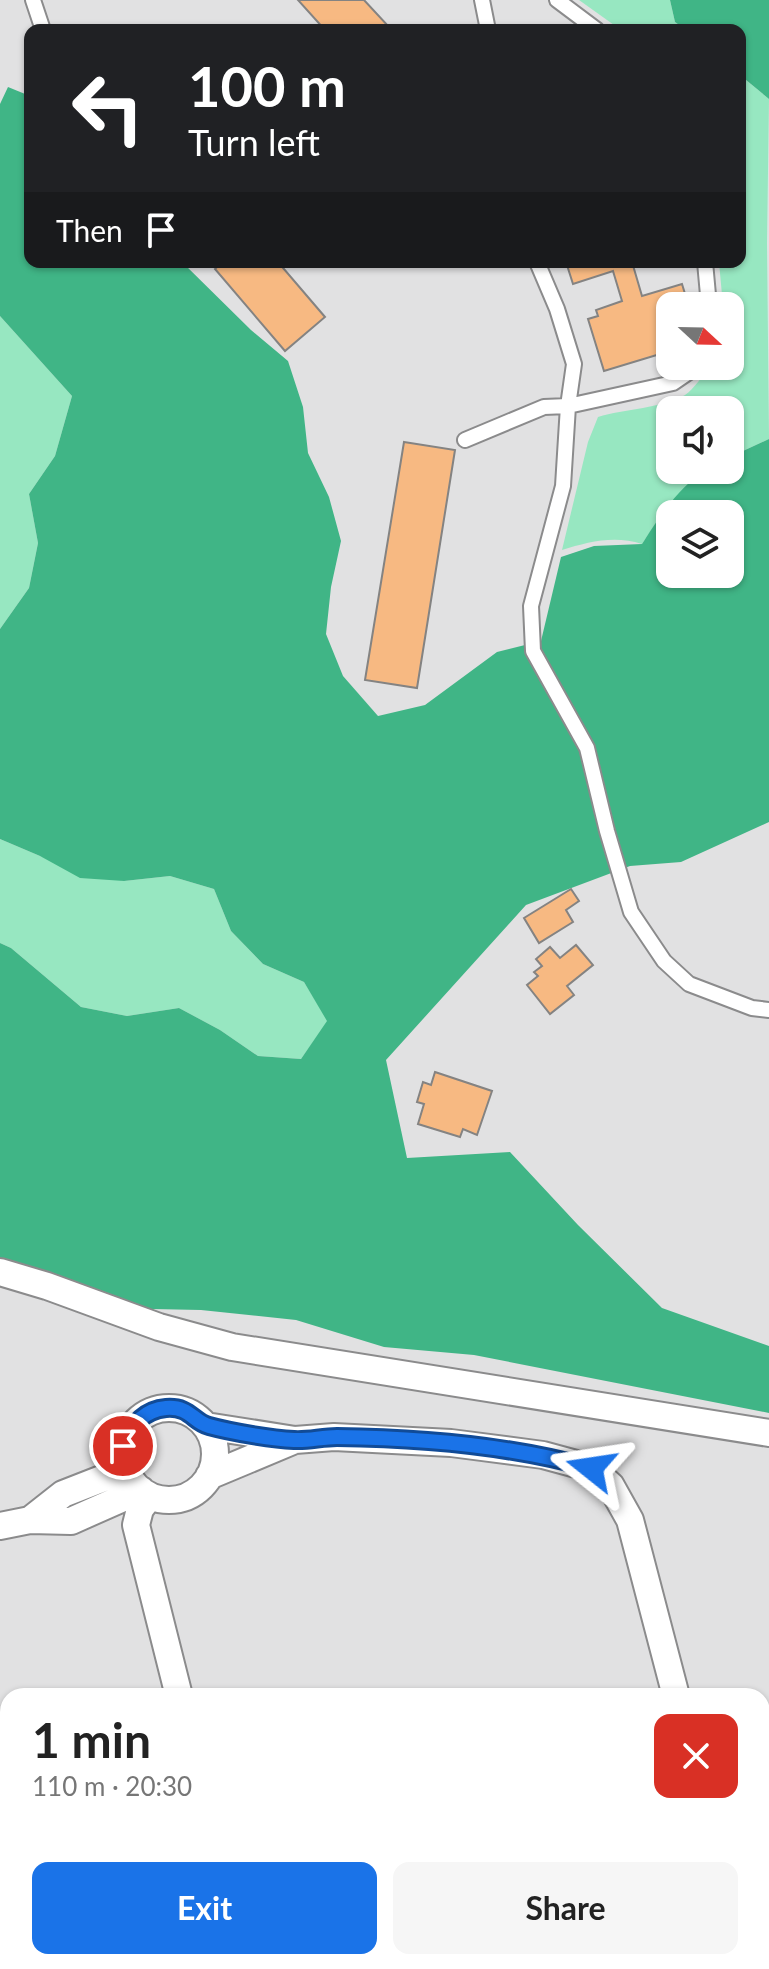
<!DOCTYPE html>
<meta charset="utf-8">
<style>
:root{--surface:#fff;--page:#f6f6f6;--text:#222;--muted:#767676;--accent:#1a73e8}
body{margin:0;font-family:Lato,sans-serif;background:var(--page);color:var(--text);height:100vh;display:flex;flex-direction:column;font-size:30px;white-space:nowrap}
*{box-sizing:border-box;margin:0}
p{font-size:26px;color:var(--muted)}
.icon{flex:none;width:44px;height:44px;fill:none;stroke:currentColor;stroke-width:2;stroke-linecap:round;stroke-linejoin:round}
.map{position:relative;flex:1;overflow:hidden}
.panel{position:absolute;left:0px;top:1688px;width:770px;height:282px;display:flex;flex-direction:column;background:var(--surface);border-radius:24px 24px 0 0;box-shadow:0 2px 6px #0004}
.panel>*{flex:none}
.banner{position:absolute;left:24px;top:24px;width:722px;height:244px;border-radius:16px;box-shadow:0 2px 6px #0004;background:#202124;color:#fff;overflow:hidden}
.needle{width:52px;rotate:112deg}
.fabs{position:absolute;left:656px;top:292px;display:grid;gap:16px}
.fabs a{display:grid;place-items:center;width:88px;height:88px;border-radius:16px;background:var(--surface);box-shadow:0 2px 6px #0004;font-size:40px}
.pin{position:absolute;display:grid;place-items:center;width:68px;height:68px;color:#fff;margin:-34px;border:4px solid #fff;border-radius:50%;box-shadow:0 2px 8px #0007}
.me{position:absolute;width:88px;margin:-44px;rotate:285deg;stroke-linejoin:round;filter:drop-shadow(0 0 6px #0008)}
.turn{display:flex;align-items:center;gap:28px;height:168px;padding:0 32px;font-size:36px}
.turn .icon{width:104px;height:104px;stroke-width:2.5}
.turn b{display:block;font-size:56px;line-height:68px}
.then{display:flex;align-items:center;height:76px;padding:0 32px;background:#0003;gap:16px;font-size:30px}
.round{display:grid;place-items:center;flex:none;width:84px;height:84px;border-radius:16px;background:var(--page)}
.summary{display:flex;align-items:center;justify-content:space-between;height:136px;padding:0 32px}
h1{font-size:48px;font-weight:700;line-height:60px}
.primary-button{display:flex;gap:16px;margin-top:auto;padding:16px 32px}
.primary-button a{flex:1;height:92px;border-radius:16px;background:var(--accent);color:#fff;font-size:32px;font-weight:700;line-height:92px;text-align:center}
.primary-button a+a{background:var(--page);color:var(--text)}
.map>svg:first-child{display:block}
</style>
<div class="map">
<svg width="769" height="1969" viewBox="0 0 769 1969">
<rect width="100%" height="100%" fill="#e1e1e2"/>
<!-- green -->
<path fill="#97e7c1" d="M579,0h91l5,22 11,8h-65z
M740,75l29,24 -2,144 2,196 -39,18v-47h-60v60h38l-40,35 -26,39c-28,-9 -54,-2 -80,6l26,-108 10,-25c26,-8 65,-9 87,-22 9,-6 18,-20 25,-29h20v-60h-7l-4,-44h21z
M0,316l72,80 -17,60 -26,38 9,49 -9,45 -29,41z
M0,839l40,17 84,25 46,-5 44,13 17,42 32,33 41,18 24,39 -27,38 -43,-3 -38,-26 -41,-22 -52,8 -46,-9 -70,-59 -11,-5z"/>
<!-- forest -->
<path fill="#40b586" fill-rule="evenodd" d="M670,0h99v99l-29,-24v-45h-54l-11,-8z
M8,87l22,9v166h152l69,68 37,31 15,46 5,46 21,44 12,44 -10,46 -5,47 17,42 35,40 47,-11 72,-53 44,-11 20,-84 33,-11 48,-2c14,-22 39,-61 63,-72 7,-4 17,-2 25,-2v-13l39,-18v383l-88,40 -51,4 -104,39 -140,155 21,98 103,-6 68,73 84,83 107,38v67l-295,-58 -90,-8 -88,-27 -95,-10 -98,-2 -103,-47v-318l11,5 70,59 46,9 52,-8 41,22 38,26 43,3 26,-38 -23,-39 -41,-18 -32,-33 -17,-42 -44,-13 -46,5 -44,-3 -40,-22 -40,-17v-210l29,-41 9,-45 -9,-49 26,-38 17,-60 -72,-80v-212zM670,514h60v60h-60z"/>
<!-- building -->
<path fill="#f7b982" stroke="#848382" stroke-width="2" d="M298,0h66l26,28 -65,2z
M222,262h56l47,55 -40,34 -70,-82z
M566,262h66l10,34 40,-12 4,13 6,-1 3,10h-25v45l-66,20 -16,-52 10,-3 -2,-6 26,-9 -9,-30 -40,13z
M404,442l51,8 -38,238 -52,-8z
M571,889l8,12 -13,9 7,12 -34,21 -15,-25z
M576,945l17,20 -26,21 7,9 -24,19 -23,-29 11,-9 -4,-4 8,-6 -6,-7 14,-12 10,11z
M435,1072l57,19 -15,44 -14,-6 -3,8 -42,-13 6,-20 -7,-2 6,-20 8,3z"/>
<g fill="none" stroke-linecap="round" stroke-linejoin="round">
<!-- lane casing -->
<g stroke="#8b8b8c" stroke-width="18">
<path id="lane" d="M33,0l10,30
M482,0l6,30
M557,0l40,30
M537,262l20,47 17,55 -6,42 -5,80 -32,120 2,45 54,97 20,83 24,81 33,49 25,23 63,24 17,2
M705,262l4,44
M465,440l79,-33 24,-1 105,-23 19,-13 3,-4"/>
</g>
<!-- street casing -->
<g stroke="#8b8b8c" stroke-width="30">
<path id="street" d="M0,1272l47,14 112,41 73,20 537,86
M123 1454a46 46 0 1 1 92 0a46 46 0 1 1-92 0Z
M206,1426l89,14 39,-3 117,6 92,12 48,13 20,18 19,34 46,176
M209,1476l86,-36
M150,1496l-10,13 -4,16 43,171
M30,1520l33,-26 64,-25
M0,1526l30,-6 41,1 70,-31
M248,1962l2,7
M745,1962l2,7"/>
</g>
<!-- lane -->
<use href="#lane" stroke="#fff" stroke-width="14"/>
<!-- street -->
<use href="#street" stroke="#fff" stroke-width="26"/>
</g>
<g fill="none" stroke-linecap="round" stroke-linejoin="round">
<!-- route casing -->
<g stroke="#114b97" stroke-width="20">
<path id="route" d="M123,1446c8,-20 20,-36 43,-38 24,-2 27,14 43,18 22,6 63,13 85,14 14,1 28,-3 43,-3 85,1 172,8 254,31"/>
</g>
<!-- route -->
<use href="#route" stroke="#1a73e8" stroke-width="14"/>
</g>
</svg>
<div class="fabs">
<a><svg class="needle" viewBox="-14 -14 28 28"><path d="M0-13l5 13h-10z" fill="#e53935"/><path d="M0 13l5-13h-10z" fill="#767676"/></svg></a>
<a><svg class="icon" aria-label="sound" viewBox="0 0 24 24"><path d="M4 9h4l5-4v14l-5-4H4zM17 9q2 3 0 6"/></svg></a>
<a><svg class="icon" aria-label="layers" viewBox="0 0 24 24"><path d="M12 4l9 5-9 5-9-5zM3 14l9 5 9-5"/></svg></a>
</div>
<div class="pin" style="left:123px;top:1446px;background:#d93025"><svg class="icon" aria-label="arrive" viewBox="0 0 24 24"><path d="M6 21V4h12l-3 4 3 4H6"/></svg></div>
<svg class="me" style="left:591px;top:1468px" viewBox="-20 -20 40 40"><path d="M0-17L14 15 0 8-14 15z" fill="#1a73e8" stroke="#fff" stroke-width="4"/></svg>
<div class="banner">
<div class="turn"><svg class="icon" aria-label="left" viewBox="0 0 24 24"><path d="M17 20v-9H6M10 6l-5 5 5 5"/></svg><div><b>100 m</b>Turn left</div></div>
<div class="then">Then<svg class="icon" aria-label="arrive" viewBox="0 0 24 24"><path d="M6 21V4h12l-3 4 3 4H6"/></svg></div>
</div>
<section class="panel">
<div class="summary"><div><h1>1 min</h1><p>110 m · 20:30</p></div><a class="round" style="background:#d93025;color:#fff"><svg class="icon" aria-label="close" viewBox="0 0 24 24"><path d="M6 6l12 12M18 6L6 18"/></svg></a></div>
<div class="primary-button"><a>Exit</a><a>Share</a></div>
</section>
</div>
